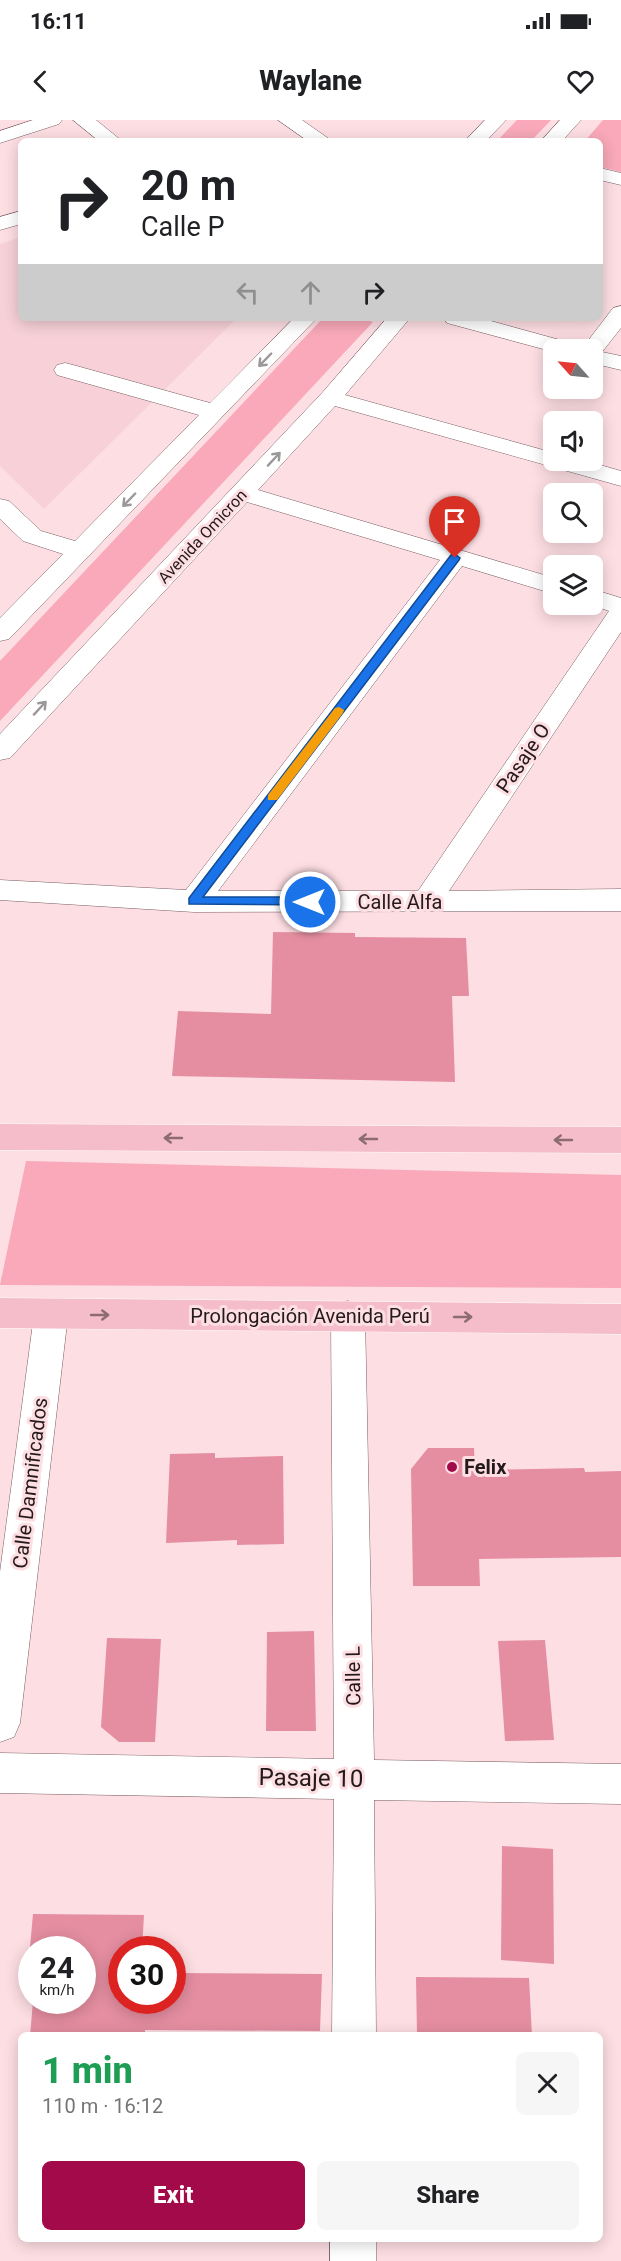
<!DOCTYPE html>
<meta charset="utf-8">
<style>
:root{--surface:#fff;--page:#f6f6f6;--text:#202124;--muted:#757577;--accent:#a20a49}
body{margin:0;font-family:Roboto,sans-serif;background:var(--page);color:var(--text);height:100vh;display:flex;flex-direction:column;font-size:22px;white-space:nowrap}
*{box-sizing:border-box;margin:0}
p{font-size:20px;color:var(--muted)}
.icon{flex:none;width:33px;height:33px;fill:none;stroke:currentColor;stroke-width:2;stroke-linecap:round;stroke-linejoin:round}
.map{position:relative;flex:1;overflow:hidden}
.details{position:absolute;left:18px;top:1912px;width:585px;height:210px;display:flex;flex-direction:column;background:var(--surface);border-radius:9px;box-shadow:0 3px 15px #0003}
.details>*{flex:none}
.banner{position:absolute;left:18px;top:18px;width:585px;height:183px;border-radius:9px;box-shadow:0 3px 15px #0003;background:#fff;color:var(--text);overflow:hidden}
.needle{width:39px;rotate:297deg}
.fabs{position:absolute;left:543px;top:219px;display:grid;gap:12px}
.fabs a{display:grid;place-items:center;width:60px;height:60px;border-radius:9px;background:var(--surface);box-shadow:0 3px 15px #0003;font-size:30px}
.speed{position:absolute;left:18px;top:1816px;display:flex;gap:12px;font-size:30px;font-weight:700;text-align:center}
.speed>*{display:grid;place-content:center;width:78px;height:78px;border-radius:50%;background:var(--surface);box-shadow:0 3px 15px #0003;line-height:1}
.speed small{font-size:15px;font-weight:400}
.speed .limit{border:9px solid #d22;background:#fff;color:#111}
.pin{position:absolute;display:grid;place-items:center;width:51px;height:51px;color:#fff;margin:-62px -26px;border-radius:50% 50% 50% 0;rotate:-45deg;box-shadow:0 0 6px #0007}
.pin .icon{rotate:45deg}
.me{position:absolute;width:66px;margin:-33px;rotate:270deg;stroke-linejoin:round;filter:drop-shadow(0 0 4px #0008)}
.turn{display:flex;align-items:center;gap:21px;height:126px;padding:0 24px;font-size:27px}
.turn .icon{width:78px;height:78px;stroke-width:2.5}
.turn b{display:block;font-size:42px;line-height:51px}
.lanes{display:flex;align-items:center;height:57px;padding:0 24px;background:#0003;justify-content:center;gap:30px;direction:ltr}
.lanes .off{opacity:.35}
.round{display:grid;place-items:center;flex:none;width:63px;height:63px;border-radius:9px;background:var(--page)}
.summary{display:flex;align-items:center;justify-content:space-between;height:102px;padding:0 24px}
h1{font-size:36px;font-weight:800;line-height:45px;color:#1e9e55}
.action{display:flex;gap:12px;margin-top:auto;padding:12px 24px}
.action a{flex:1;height:69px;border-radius:9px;background:var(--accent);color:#fff;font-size:24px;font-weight:800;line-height:69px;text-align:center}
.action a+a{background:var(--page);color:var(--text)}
.status{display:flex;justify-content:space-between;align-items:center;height:42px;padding:0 30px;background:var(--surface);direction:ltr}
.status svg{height:16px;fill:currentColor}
header{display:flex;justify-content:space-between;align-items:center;height:78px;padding:0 24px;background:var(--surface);font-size:27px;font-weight:800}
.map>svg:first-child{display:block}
</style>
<div class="status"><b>16:11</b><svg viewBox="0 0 49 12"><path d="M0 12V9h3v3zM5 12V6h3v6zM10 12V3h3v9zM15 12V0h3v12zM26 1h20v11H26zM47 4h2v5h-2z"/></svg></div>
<header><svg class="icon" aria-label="back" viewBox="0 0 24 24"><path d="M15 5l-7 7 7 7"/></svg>Waylane<svg class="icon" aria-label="heart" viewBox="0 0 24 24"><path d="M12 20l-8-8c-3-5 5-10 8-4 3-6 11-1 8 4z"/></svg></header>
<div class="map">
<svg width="621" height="2141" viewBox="0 0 621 2141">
<rect width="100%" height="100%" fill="#fddee3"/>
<!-- built -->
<path fill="#f8d1d8" d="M21,117v81h216l-193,191 -44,-43v-222z"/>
<!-- green -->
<path fill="#f9a9b9" d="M517,0h34l-20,21h-34z
M603,0h18v52l-21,-5v-26h-15z
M323,198h35l15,4 -373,399v-60z
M26,1041l595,14v113l-621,-3z"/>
<!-- building -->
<path fill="#e58ea1" d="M273,812l82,1v4l111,1 3,58h-17l3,86 -283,-6 6,-65 93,3z
M428,1328h46l1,22 109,-2 1,4 36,-1v86l-142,2 1,27h-67l-2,-117z
M215,1333v5l68,-2 1,88 -47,1v-5l-71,3 4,-89z
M314,1511l2,100h-50l1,-99z
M107,1518l54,1 -6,103h-36l-18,-15z
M545,1520l9,100 -49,1 -7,-100z
M502,1726l51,3 1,115 -53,-4z
M33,1794l111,1 -2,35h-20v51h50v-28l150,1 -2,57 -175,-1v6h-115l3,-35h49v-51h-50v19h-4z
M416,1857l113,1 3,58 -115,-1z"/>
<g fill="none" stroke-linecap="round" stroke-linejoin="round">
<!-- minor casing -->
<g stroke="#785e62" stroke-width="1">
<path id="minor" d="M33,0h29l-3,4 -59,19v-12z
M73,0h23l26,21h-23z
M278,0h24l30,21h-24z
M485,0h21l-20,21h-21z
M560,0h21l-19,21h-21z
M600,48l21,5v12l-21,-5z
M21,91v13l-21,6v-13z
M621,186v22l-19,24 19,4v14l-29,-7v-13h-11l32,-42z
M294,198h23l-308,321 -9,2v-23l63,-64 -40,-13 -23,-22v-20l9,2 32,30 34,10 124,-126 -142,-40 -3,-5 3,-5 8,-2 8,2 137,38z
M387,198h23l-65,77 209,58v7h29l38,11v15l-286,-80 -77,84 296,88v16l-92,-28 -244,325h200l191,-280 -20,-7h3v-15l29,9v34l-172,259 172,-2v22l-427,1 -194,-12v-20l186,10 254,-330 -193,-58 -237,256 -10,2v-26l322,-341z
M444,198h36l98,27 3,5h-27v2l-107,-29z
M51,1180l12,5 5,10 -48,408 -6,14 -14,5v-170l34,-257 5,-10z
M348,1181l12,5 5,10 9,444 247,4v40l-247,-4 2,236h-44l2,-237 -334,-6v-40l334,6 -3,-443 5,-10z
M330,2120h46v21h-46z"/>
</g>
<!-- major casing -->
<g stroke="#fff" stroke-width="1">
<path id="major" d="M0,1004l621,3v26l-621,-3z
M0,1178l621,6v30l-621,-6z"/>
</g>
<!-- minor -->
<use href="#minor" fill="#fff" fill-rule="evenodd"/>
<!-- major -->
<use href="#major" fill="#f4bdc9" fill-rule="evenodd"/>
</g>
<!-- one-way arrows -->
<defs><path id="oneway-shaft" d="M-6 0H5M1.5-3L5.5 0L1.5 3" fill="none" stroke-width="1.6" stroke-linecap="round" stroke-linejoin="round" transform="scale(1.5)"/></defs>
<g stroke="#9c9899">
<use href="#oneway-shaft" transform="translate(265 240) rotate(134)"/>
<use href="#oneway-shaft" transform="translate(274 339) rotate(-47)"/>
<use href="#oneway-shaft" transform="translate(129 380) rotate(134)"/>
<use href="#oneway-shaft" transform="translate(40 588) rotate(-47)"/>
</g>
<g stroke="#8c6c72">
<use href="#oneway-shaft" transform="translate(173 1018) rotate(-180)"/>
<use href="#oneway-shaft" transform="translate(368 1019) rotate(-180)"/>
<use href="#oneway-shaft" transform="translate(563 1020) rotate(-180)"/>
<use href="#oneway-shaft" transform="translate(100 1195)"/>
<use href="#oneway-shaft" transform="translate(463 1197)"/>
</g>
<!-- route -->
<path fill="#1a73e8" stroke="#114b97" stroke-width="1.5" d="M455,434l5,4 -1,2 -256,337h107l4,2v6l-125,-1v-6l262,-343z"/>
<!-- slow -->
<path fill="#f59e0b" d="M339,587l5,3 -1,3 -66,87h-9v-5l67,-87z"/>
<!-- markers -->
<circle fill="#a20a49" stroke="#fddee3" stroke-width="2" cx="452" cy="1347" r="6"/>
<g text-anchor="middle" stroke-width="6" stroke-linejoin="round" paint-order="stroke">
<!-- far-street labels -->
<g font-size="16" fill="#241a1c" stroke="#fddee3">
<text transform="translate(202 416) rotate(-47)" y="6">Avenida Omicron</text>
</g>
<!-- street labels -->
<g font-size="20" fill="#241a1c" stroke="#fddee3">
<text transform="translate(523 638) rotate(-56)" y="7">Pasaje O</text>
<text x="400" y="789">Calle Alfa</text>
<text x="310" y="1203">Prolongación Avenida Perú</text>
<text transform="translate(30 1363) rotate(-83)" y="7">Calle Damnificados</text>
<text transform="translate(353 1556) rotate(-91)" y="7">Calle L</text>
</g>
<!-- poi labels -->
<g font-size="20" font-weight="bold" fill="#241a1c" stroke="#fddee3" text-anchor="start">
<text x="464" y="1354">Felix</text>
</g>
<!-- near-street labels -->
<g font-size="24" fill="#241a1c" stroke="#fddee3">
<text transform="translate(311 1658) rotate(1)" y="8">Pasaje 10</text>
</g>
</g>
</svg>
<div class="fabs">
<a><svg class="needle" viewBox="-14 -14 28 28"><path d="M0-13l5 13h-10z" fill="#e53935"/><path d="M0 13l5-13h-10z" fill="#757577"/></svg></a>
<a><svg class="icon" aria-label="sound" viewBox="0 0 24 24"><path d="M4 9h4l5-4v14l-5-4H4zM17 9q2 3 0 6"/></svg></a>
<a><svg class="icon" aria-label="search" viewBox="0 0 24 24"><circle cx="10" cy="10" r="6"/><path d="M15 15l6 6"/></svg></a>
<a><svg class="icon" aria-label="layers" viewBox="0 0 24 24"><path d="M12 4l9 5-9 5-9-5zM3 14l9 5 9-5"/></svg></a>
</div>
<div class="speed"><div>24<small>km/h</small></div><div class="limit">30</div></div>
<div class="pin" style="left:455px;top:438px;background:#d93025"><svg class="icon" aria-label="arrive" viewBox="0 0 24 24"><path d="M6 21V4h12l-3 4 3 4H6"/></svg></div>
<svg class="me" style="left:310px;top:782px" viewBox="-20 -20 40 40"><circle r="17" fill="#1a73e8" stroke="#fff" stroke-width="3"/><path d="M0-11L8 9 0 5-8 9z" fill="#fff"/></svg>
<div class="banner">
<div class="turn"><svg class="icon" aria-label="right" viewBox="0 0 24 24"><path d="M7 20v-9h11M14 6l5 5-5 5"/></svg><div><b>20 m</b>Calle P</div></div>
<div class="lanes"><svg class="icon off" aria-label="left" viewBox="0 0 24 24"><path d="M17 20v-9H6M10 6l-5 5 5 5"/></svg><svg class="icon off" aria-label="ahead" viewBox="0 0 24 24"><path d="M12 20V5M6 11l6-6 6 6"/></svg><svg class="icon" aria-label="right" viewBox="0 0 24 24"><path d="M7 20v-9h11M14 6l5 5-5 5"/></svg></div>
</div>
<section class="details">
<div class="summary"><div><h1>1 min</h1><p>110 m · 16:12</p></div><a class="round"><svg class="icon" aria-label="close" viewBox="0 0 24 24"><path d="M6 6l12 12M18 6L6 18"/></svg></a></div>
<div class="action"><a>Exit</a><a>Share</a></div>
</section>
</div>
